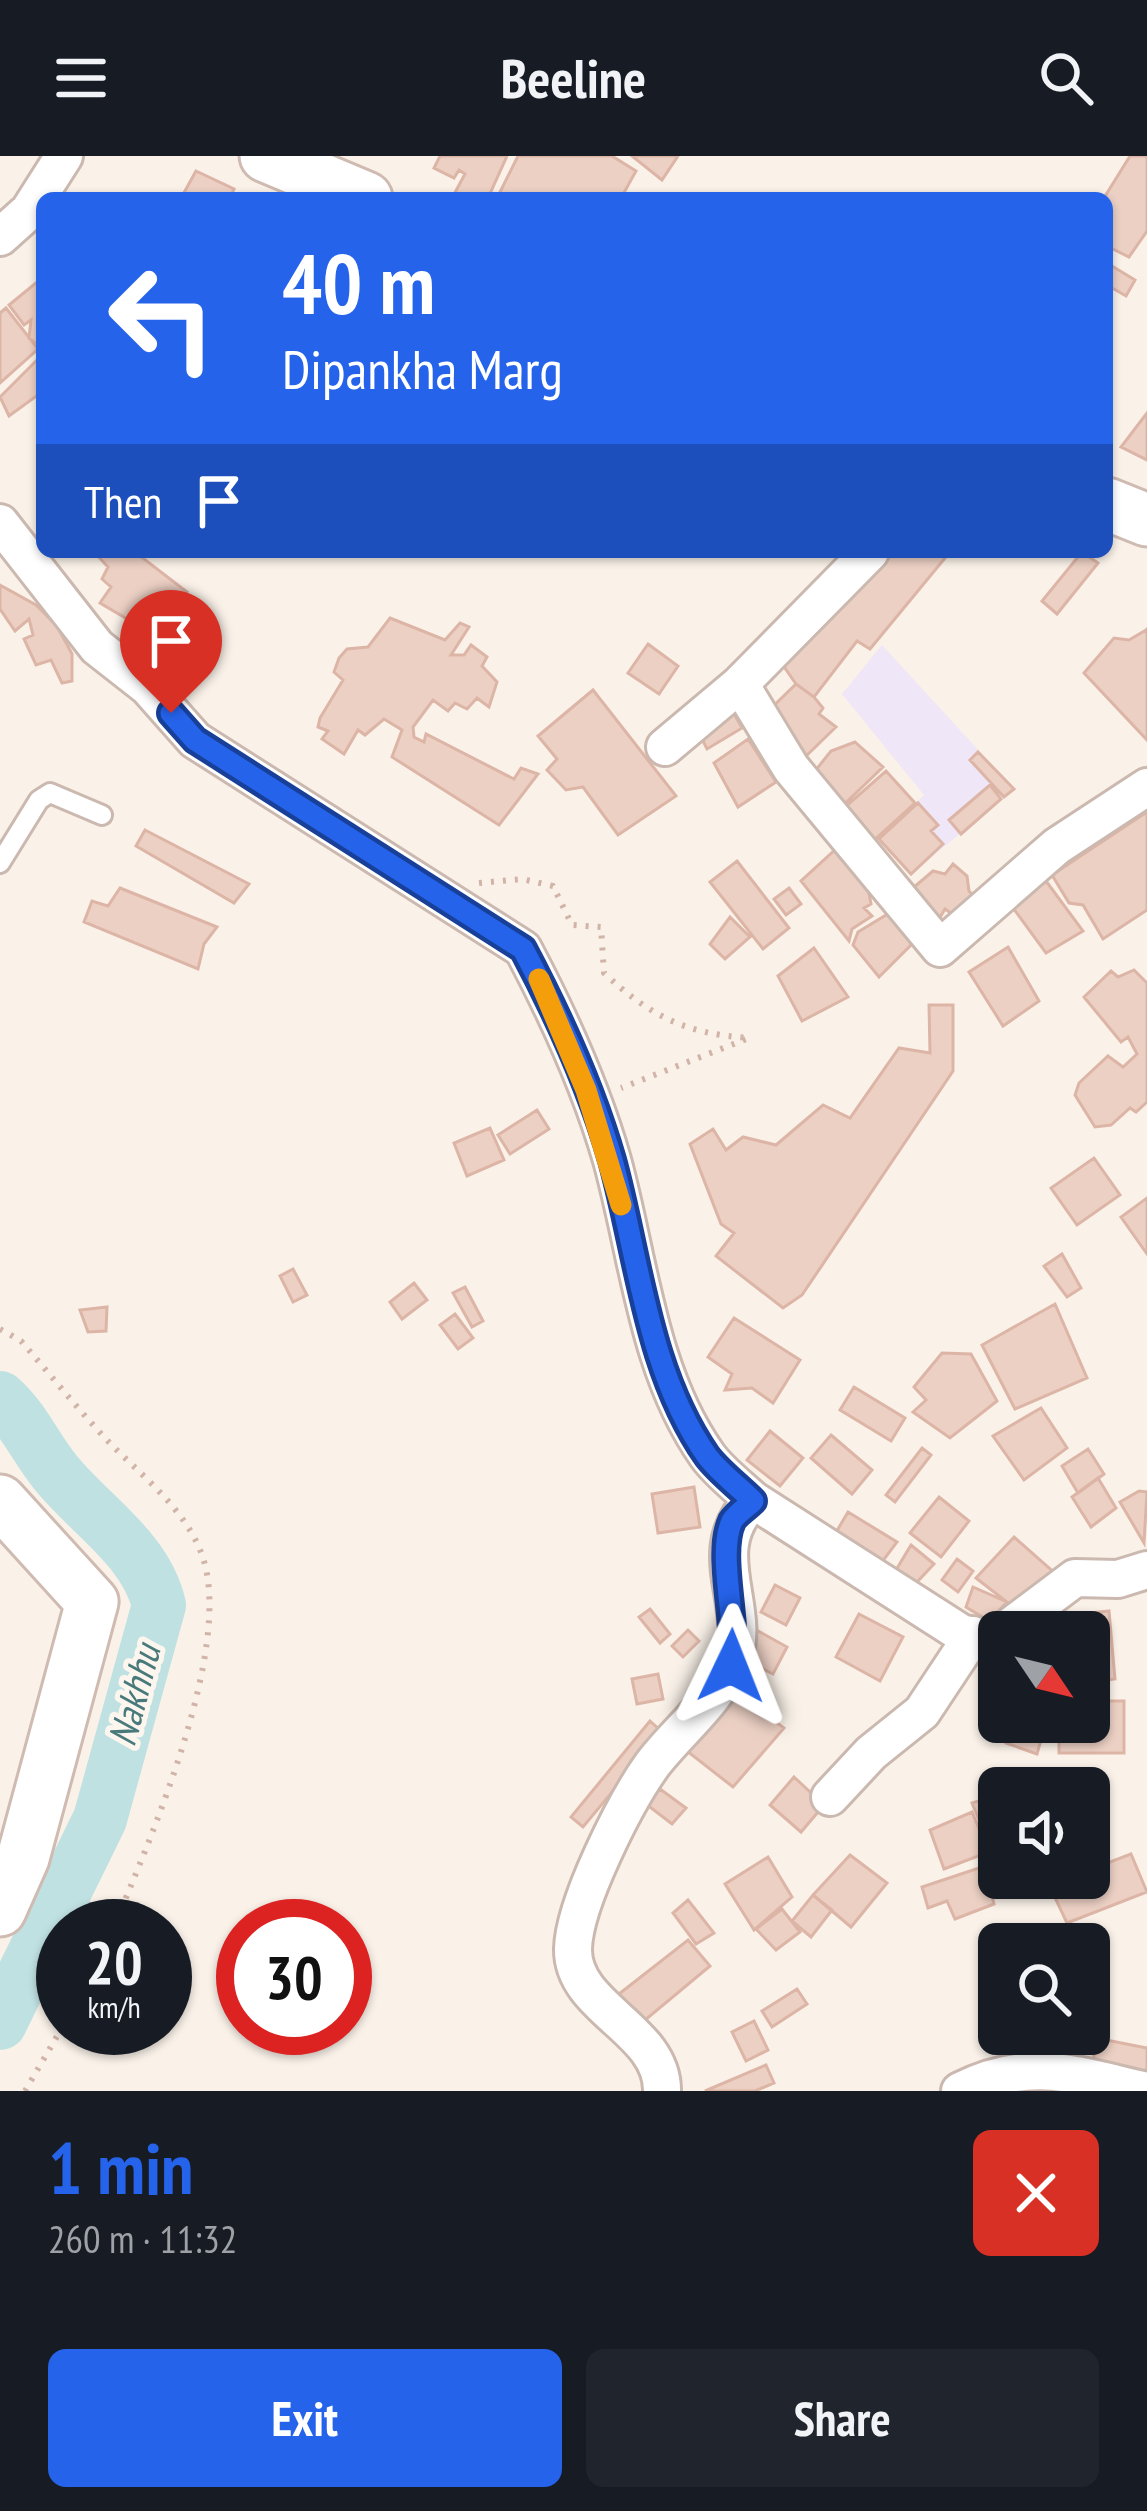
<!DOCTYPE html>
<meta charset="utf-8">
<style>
:root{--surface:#171b24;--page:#20242c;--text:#f1f3f6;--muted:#9ea1a6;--accent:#2563eb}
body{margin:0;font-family:"PT Sans Narrow",sans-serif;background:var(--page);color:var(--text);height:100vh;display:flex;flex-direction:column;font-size:45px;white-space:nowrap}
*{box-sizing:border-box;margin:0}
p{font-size:39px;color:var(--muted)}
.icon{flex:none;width:66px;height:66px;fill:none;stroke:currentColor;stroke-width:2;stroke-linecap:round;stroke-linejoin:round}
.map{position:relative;height:1935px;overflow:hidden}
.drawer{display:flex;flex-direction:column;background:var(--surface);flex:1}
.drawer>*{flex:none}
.banner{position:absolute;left:36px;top:36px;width:1077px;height:366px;border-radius:18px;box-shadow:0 3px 9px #0004;background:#2563eb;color:#fff;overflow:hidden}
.needle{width:78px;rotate:125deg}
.controls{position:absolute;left:978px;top:1455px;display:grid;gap:24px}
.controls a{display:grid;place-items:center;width:132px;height:132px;border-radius:18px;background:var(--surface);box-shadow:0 3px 9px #0004;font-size:60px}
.speed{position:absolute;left:36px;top:1743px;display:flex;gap:24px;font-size:60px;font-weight:700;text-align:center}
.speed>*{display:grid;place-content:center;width:156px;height:156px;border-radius:50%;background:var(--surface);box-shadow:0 3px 9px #0004;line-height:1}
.speed small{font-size:30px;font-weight:400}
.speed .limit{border:18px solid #d22;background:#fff;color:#111}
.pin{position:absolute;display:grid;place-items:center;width:102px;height:102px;color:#fff;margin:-123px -51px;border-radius:50% 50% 50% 0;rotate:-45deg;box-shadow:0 0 12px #0007}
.pin .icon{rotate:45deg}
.me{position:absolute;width:132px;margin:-66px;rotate:2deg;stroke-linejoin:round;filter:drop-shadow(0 0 9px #0008)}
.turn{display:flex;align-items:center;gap:42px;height:252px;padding:0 48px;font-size:54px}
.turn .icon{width:156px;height:156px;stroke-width:2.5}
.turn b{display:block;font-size:84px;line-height:102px}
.then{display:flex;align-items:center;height:114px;padding:0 48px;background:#0003;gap:24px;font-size:45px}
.round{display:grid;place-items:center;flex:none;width:126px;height:126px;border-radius:18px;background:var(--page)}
.overview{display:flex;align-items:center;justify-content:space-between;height:204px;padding:0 48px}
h1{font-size:72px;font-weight:800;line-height:90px;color:var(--accent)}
.primary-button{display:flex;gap:24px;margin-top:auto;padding:24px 48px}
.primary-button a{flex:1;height:138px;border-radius:18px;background:var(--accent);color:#fff;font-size:48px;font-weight:800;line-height:138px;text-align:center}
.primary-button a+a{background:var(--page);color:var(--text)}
header{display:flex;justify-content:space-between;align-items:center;height:156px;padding:0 48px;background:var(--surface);font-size:54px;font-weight:800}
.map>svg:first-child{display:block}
</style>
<header><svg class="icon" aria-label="menu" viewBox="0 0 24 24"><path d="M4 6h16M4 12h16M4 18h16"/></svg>Beeline<svg class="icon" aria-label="search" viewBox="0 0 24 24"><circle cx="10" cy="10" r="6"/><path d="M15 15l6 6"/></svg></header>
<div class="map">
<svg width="1147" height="1935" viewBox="0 0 1147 1935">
<rect width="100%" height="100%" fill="#faf2e9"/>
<!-- education -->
<path fill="#efe6f7" d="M882,489l132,144 -103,85 -32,-35 45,-44 -82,-101z"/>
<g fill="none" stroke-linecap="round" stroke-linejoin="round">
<!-- river -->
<path stroke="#c0e1e2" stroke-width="54" d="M0,1242c24,21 36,51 56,75 35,43 90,76 103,132l-59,214 -100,204"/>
</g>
<!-- building -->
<path fill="#ecd0c4" stroke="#ddb5a6" stroke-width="3" d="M440,0h67l-19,42h-36l13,-24 -6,-4 -5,8 -20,-10z
M518,0h94l24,15 -15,27h-124z
M632,0h46l-16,24z
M1130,0h17v75l-18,26 -22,-11 -3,-48z
M196,15l38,18 -4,9h-49z
M1107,107l28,17 -9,16 -19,-11z
M42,122v71l-13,-11 2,-18 -7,5 -15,-20z
M6,152l32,41 -38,34v-70z
M41,200l1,36 -33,24 -9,-19z
M1147,257v47l-26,-13z
M94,396h41l52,40 -16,20 -18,-10 -19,21 -34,-20 11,-16 -9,-8 6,-12z
M887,396h63l-80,97 -13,-8 -43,56 -18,-13 -16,-23z
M1082,396l16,11 -41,51 -15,-13z
M0,429l36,20 21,21 15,28v27l-10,2 -11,-23 -15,5 -12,-26 9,-4 -4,-16 -14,12 -15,-22z
M390,462l55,22 15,-17 9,4 -18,28h13l7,-10 16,12 -5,9 15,16 -8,25 -12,-9 -10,11 -12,-6 -7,8 -15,-11 -20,27 1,10 10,5 2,-8 88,45 7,-11 17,6 -39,51 -107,-68 10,-27 -18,-11 -19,16 -7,-5 -14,24 -22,-15 6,-8 -10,-4 2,-9 23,-38 -9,-8 5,-14 8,-9 21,-2z
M1146,474l1,-1v111l-63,-67 30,-35 15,2z
M648,488l30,22 -19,28 -31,-21z
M796,528l18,13 9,11 -4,6 17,13 -32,31 -45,-38z
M593,534l83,106 -58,39 -35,-48 -17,3 -19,-20 10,-11 -19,-23z
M733,556l9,16 -35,21 -11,-22z
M748,583l28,43 -38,25 -24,-44z
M855,586l28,25 -48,46 -28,-32 24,-30z
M978,596l36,37 -10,8 -34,-37z
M886,615l29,32 -42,38 -29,-33z
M990,629l11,14 -40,35 -12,-14z
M918,647l20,22 -7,6 12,13 -32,30 -32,-35z
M1147,656v98l-44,29 -20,-34 -14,-2 -17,-28z
M145,674l104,54 -15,19 -98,-57z
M836,693l32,39 3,16 -7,4 8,8 -20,13 -3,12 -48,-60z
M737,705l52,67 -26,21 -53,-67z
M953,708l14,12 2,15 6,6 -20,19 -10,-7 -6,10 -32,-26 26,-22 12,3z
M1046,725l37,50 -37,22 -38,-52z
M120,732l97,39 -13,17 -6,25 -114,-47 8,-21 16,5z
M789,732l12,16 -15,11 -12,-16z
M891,756l22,31 -34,34 -26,-32 5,-13z
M730,761l20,20 -25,22 -15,-15z
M1008,791l31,54 -36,25 -34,-54z
M814,792l34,49 -46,24 -24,-45z
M1134,814l13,13v119l-11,10 -6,-4 -19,17 -16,2 -20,-32 4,-12 29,-27 15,11 14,-13 -9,-17 -7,5 -37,-45 27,-26 7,6z
M929,849h24v66l-151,224 -19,13 -67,-52 18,-23 -13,-9 -31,-80 23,-15 13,21 17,-13 33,8 47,-40 27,13 49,-70 31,5z
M537,954l12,19 -39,25 -12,-19z
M490,972l14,32 -37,16 -13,-33z
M1094,1002l26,37 -43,30 -26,-37z
M1147,1042v56l-26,-37z
M1062,1098l19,34 -14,9 -23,-31z
M293,1113l14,26 -14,7 -13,-26z
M414,1127l13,17 -25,19 -12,-17z
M465,1131l18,34 -11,6 -19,-34z
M1055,1148l32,74 -72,31 -33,-64z
M107,1151l-1,24 -18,1 -8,-22z
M455,1158l18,24 -15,11 -18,-24z
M734,1162l66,42 -27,43 -21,-15 -27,2 7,-16 -24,-17z
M942,1197l29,1 26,47 -47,37 -37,-26 13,-12 -12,-13z
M854,1231l51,31 -14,23 -51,-31z
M1041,1252l26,40 -43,32 -31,-44z
M770,1275l33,27 -23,28 -33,-26z
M831,1279l41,35 -20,24 -41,-36z
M922,1292l9,7 -36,47 -9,-7z
M1088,1293l16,25 -26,19 -16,-27z
M1098,1322l18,30 -25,19 -19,-30z
M694,1331l6,40 -42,6 -6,-39z
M1139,1335l8,1 -3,51 -24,-41z
M939,1341l30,24 -28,36 -31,-24z
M848,1356l49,30 -18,24 -44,-32z
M1014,1381l42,37 -35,39 -45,-35z
M911,1389l23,19 -17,18 -21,-12z
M957,1403l16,12 -15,21 -16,-12z
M775,1429l25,13 -14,27 -25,-13z
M973,1431l34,15 -18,19 -23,-14z
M650,1453l20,25 -10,9 -21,-26z
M1109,1455l6,68 -26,3v-50h-16l-1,-17z
M859,1458l44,23 -23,44 -44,-24z
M751,1471l36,20 -14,27 -37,-19z
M688,1474l11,11 -16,16 -11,-11z
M658,1518l5,25 -26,5 -5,-25z
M736,1536l48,36 -51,59 -46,-36z
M1089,1545h35v52h-65v-31h30z
M650,1565l12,11 -79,95 -12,-10z
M1013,1566h33l-9,32 -31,-11z
M794,1621l30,28 -23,27 -31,-27z
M660,1633l26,19 -14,16 -26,-20z
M999,1639v22l-19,5 -8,-19z
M972,1656l17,40 -45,17 -14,-39z
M1131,1698l16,38 -80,31 -18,-38 40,-7v-8z
M850,1699l37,28 -36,44 -38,-32z
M768,1701l24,40 -38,33 -29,-46z
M985,1710l9,38 -39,15 -8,-18 -19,7 -6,-21z
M813,1739l19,15 -21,27 -19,-16z
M688,1744l26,33 -18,11 -23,-31z
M782,1753l18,23 -24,18 -20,-21z
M688,1784l22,26 -66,55 -25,-27z
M797,1833l10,15 -35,23 -10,-16z
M754,1865l14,29 -22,11 -14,-29z
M1091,1881l56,11v20l-5,7 -47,-11z
M766,1909l8,18 -19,8h-50z"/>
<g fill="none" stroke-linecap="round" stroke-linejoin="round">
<!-- lane casing -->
<g stroke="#cbb9b0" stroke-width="24">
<path id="lane" d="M0,707l39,-63 11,-7 52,22"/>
</g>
<!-- street casing -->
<g stroke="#cbb9b0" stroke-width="42">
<path id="street" d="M0,81l29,-26 35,-55
M0,367l97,124 51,40 47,53 328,209c35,66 68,138 89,211 27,98 35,210 95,295 12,17 31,31 46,45 -53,53 2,107 -22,165 -15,37 -55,68 -79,100 -27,38 -78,138 -79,184 -1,60 90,80 89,142
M740,528l51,84 149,180 117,-102 90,-59
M665,591l75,-63 130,-132
M753,1344l208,133 31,7 7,-5
M1003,1476l72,-54 43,1 29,-9
M830,1641l41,-44 51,-41 51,-77
M960,1935c70,-35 115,-16 187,0"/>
</g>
<!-- secondary casing -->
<g stroke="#cfbbb1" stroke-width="57">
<path id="secondary" d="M266,0l100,42
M1107,348l40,16
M0,1345l92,101 -69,256 -23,52"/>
</g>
<!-- path -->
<path stroke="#d1b3a7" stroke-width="6" stroke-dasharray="3 9" stroke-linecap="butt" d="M479,727l43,-4 31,7 19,39 29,2 3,46c46,43 82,61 145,65l-128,50
M0,1173l21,12c28,32 55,66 84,97 34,36 82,71 98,120 30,91 -52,280 -89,368
M25,1935l38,-65"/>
<!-- lane -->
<use href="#lane" stroke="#fff" stroke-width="18"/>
<!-- street -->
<use href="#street" stroke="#fff" stroke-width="36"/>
<!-- secondary -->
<use href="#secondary" stroke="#fff" stroke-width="51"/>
</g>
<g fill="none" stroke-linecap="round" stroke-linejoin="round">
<!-- route casing -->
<g stroke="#184099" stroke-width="30">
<path id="route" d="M171,557l24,27 328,209c35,66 68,138 89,211 27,98 35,210 95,296 12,16 31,30 46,45 -5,5 -17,13 -21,20 -16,35 7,103 -1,145"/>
</g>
<!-- route -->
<use href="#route" stroke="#2563eb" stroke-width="21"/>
<!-- slow -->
<path stroke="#f59e0b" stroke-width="21" d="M539,823l47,111 35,115"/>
</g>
<g text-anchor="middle" stroke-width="10" stroke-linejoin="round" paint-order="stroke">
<!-- water labels -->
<g font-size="39" font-style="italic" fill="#48797b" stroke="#fdf6ef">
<text transform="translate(134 1539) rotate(-75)" y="14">Nakhhu</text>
</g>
</g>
</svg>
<div class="controls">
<a><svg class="needle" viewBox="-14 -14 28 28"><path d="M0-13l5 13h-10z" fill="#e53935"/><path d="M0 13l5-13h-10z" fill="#9ea1a6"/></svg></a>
<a><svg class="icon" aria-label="sound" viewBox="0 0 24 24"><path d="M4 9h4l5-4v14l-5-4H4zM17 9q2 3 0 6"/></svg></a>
<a><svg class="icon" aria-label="search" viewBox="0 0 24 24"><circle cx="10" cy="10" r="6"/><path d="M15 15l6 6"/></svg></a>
</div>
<div class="speed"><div>20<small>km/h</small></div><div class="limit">30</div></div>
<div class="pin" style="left:171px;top:557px;background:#d93025"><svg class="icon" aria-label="arrive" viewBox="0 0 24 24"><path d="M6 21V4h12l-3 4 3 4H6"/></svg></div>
<svg class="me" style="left:731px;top:1510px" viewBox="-20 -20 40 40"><path d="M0-17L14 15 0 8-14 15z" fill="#2563eb" stroke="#fff" stroke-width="4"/></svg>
<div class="banner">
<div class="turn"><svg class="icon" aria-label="left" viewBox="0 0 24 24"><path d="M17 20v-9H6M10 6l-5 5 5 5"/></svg><div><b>40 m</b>Dipankha Marg</div></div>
<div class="then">Then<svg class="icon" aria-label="arrive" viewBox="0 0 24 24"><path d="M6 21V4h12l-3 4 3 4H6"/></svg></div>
</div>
</div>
<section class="drawer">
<div class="overview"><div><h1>1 min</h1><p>260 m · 11:32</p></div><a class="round" style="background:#d93025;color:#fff"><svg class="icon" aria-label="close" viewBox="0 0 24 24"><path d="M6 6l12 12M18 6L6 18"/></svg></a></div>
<div class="primary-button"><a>Exit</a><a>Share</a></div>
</section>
